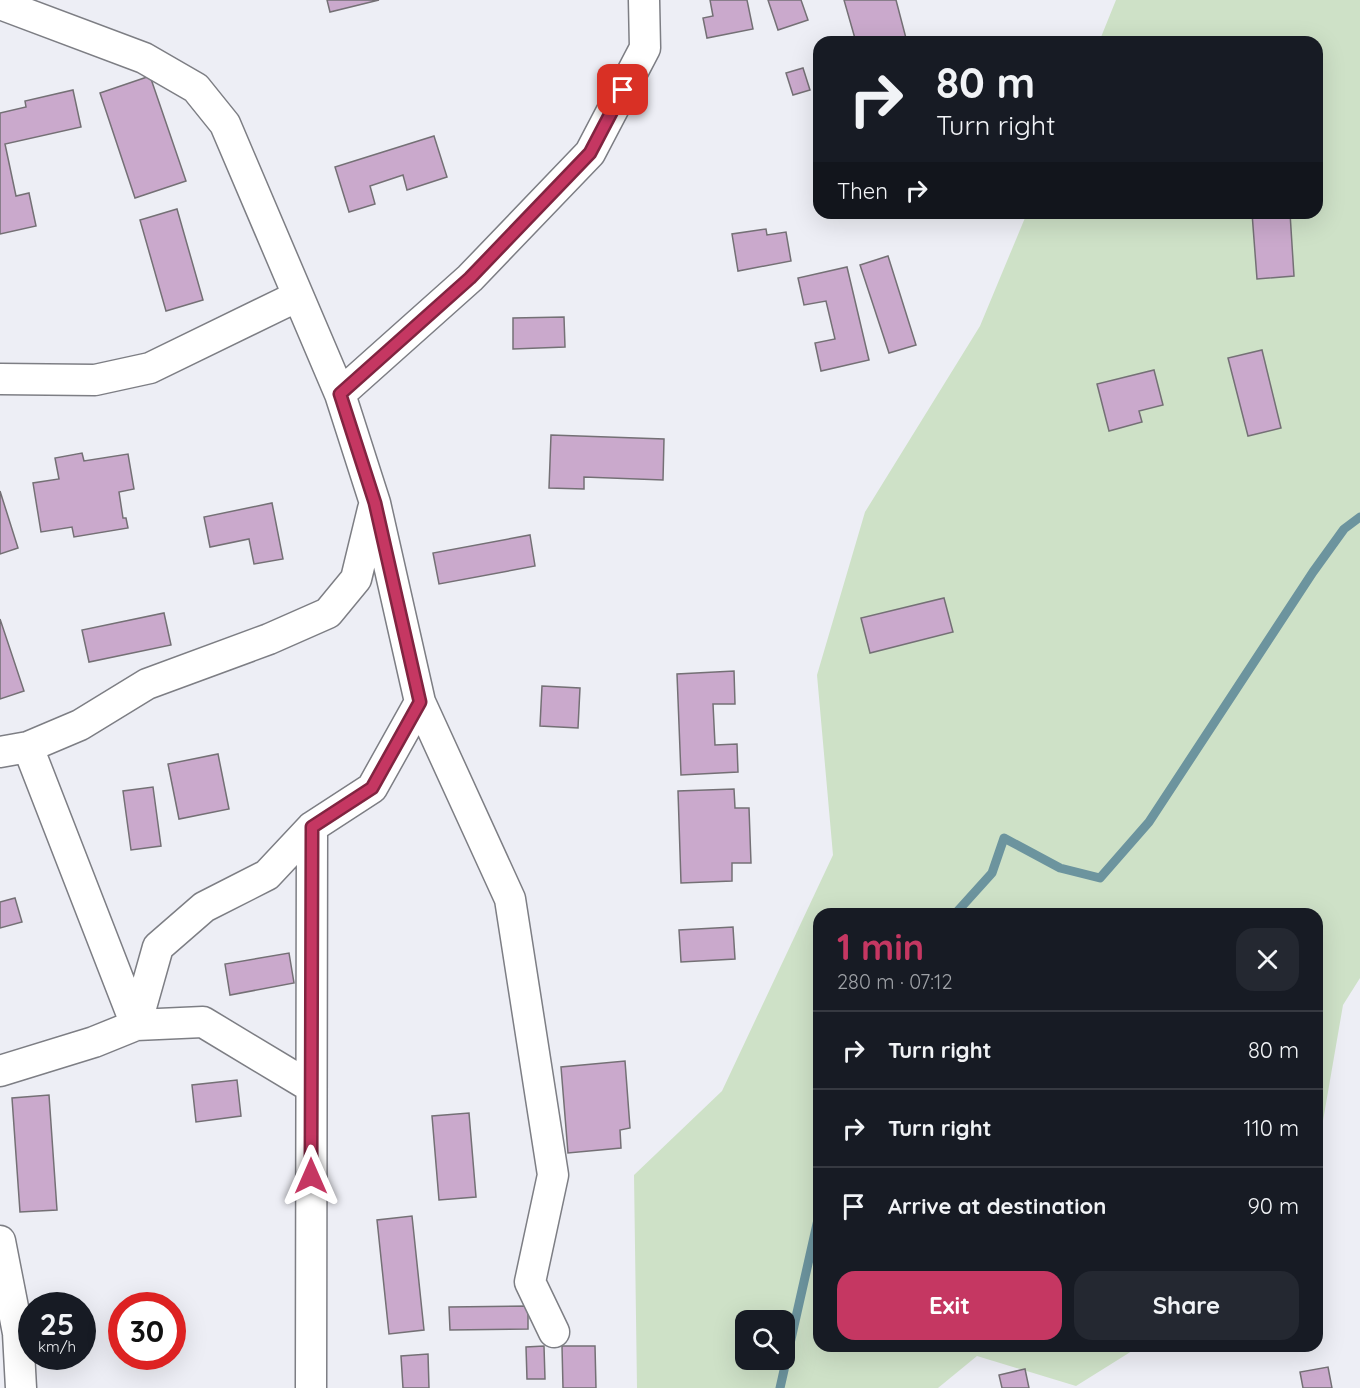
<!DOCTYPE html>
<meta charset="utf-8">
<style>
:root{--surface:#171b24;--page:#242831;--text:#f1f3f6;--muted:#9ea1a6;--line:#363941;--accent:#c53762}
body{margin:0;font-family:Quicksand,sans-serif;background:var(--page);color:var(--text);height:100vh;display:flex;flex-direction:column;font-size:22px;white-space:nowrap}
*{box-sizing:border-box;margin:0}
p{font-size:20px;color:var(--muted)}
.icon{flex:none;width:33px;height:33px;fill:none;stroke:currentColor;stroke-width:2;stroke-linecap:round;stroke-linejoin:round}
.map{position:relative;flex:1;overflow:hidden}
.details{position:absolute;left:813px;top:908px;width:510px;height:444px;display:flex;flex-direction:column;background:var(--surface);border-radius:18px;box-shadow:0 6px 24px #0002}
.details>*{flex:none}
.top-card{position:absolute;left:813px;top:36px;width:510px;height:183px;border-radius:18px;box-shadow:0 6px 24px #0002;background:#171b24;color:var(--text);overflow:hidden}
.controls{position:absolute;left:735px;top:1310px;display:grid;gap:12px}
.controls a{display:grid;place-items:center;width:60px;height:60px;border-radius:12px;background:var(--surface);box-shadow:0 6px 24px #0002;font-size:30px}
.speed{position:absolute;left:18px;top:1292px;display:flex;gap:12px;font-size:30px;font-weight:700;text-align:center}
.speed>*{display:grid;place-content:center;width:78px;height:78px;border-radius:50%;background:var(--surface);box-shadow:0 6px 24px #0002;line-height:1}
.speed small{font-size:15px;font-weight:400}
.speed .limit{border:9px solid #d22;background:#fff;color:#111}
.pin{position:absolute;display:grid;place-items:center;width:51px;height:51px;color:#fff;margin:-26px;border-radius:12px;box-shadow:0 3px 9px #0006}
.me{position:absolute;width:66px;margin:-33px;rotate:0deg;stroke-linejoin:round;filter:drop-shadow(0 0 4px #0008)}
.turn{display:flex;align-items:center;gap:21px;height:126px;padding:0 24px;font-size:27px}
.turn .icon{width:78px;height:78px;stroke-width:2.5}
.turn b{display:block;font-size:42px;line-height:51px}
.then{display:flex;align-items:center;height:57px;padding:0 24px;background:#0003;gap:12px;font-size:22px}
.round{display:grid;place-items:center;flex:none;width:63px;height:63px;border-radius:18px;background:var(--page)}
.summary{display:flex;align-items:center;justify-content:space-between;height:102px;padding:0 24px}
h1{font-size:36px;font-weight:800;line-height:45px;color:var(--accent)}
.cta{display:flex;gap:12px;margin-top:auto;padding:12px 24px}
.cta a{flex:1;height:69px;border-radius:18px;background:var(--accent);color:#fff;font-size:24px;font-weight:800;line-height:69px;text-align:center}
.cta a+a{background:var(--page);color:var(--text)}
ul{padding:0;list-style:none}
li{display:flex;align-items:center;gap:18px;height:78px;padding:0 24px;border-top:2px solid var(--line)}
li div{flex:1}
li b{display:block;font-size:22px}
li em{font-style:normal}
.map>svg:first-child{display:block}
</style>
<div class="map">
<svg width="1360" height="1388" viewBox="0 0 1360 1388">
<rect width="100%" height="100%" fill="#edeef5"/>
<!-- green -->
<path fill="#cee1c7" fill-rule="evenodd" d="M1116,0h244v978l-17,27 -24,139 -2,3v-233h-498v432h321l-64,40 -99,-30 -39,32h-301l-3,-213 88,-84 111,-236 -16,-180 48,-163 115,-186 47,-113h290v-171h-218zM746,1320h38v39h-38z"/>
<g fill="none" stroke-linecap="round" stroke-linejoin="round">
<!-- stream -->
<path stroke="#6c949e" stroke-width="9" d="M955,914l37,-41 12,-35 56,30 40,10 49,-56 164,-250 31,-43 16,-12
M780,1388l39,-173"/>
</g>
<!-- building -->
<path fill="#caa9cc" stroke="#747075" stroke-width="1.5" d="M327,0h52l-49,12z
M710,0h37l6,29 -46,9 -4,-20 10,-2z
M768,0h33l7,20 -30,10z
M844,0h52l11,42h-51z
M803,68l7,22 -17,5 -7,-22z
M150,76l36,105 -51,17 -35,-105z
M73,90l8,37 -76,17 11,52 13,-3 7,33 -36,8v-121l26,-6 -1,-6z
M434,136l13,41 -40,13 -4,-15 -33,11 5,18 -26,8 -14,-45z
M177,209l26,91 -37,11 -26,-91z
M1252,213h38l4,63 -37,3z
M766,229l1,6 19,-3 5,29 -53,10 -6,-37z
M888,256l28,89 -27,8 -29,-88z
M847,267l22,93 -48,11 -6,-28 20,-4 -9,-38 -22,4 -6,-27z
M564,317l1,30 -52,2v-31z
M1262,350l19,78 -33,8 -20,-78z
M1154,370l9,35 -24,6 3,11 -33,9 -12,-47z
M551,435l113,4 -1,41 -79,-3v12l-35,-1z
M82,453l2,8 44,-7 6,35 -15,3 4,26h3l2,10 -54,9 -2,-10 -31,5 -8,-49 26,-4 -4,-21z
M0,491l18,57 -18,6z
M272,503l11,56 -29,5 -5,-25 -39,8 -6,-30z
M530,535l5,31 -96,18 -6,-31z
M944,598l9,34 -83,21 -9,-35z
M164,613l7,32 -82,17 -7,-32z
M0,619l24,72 -24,8z
M734,671l1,33h-22l2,41 22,-1 1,28 -57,3 -4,-101z
M542,686l38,2 -2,40 -38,-2z
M218,754l11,55 -50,10 -11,-55z
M153,787l8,59 -30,4 -8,-59z
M734,789l1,19h14l2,55h-19v18l-51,2 -3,-92z
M15,898l7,24 -22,6v-26z
M733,927l2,32 -54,3 -2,-32z
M289,953l5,30 -64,12 -5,-31z
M625,1061l5,67 -10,2 1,18 -53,5 -7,-86z
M237,1080l4,36 -45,6 -4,-37z
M49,1095l8,115 -37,2 -8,-114z
M469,1113l7,84 -37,3 -7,-84z
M412,1216l12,114 -35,4 -12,-114z
M528,1306v23l-78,1 -1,-23z
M544,1346l1,33h-18l-1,-32z
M562,1346h33l1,42h-33z
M428,1354l1,34h-26l-2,-32z
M1328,1367l4,21h-29l-3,-16z
M1025,1369l4,19h-27l-3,-13z"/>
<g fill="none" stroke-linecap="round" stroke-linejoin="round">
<!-- street casing -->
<g stroke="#7d7e84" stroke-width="33">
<path id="street" d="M0,4l144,54 52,30 29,36 115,270 35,109 45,199 -48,86 -60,39 -45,48 -63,32 -46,40 -22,78
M0,379l95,1 55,-12 148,-72
M340,394l130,-116 120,-125 55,-105 -1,-48
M420,702l90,197 43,276 -23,107 24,50
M28,747l52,-22 67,-41 122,-45 59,-26 28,-34 17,-70
M0,752l28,-5 108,278
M0,1071l94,-29 42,-17 67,-3 108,65
M0,1241l18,92 3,55
M311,1388l1,-561"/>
</g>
<!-- street -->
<use href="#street" stroke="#fff" stroke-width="30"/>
</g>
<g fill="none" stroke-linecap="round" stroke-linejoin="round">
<!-- route casing -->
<g stroke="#802440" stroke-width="15">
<path id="route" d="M311,1176l1,-349 60,-39 48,-86 -45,-199 -35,-109 130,-116 120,-125 33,-63"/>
</g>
<!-- route -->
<use href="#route" stroke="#c53762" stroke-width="10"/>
</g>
</svg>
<div class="controls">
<a><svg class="icon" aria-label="search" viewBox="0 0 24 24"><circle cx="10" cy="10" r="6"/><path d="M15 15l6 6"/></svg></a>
</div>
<div class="speed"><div>25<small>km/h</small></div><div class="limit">30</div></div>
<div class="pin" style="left:623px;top:90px;background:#d93025"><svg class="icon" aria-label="arrive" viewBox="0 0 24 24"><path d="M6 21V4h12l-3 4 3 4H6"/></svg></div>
<svg class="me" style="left:311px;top:1176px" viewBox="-20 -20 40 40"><path d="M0-17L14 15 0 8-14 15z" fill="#c53762" stroke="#fff" stroke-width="4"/></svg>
<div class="top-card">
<div class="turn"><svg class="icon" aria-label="right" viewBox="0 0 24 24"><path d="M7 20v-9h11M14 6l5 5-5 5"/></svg><div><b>80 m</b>Turn right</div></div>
<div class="then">Then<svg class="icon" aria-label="right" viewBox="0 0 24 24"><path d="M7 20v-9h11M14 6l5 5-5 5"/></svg></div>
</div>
<section class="details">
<div class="summary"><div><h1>1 min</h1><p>280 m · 07:12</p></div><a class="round"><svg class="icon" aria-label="close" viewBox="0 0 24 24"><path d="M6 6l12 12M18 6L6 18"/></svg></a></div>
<ul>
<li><svg class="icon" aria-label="right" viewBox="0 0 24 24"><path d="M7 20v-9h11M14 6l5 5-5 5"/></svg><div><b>Turn right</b></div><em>80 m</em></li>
<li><svg class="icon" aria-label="right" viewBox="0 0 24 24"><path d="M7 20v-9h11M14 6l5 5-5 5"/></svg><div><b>Turn right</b></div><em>110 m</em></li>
<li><svg class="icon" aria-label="arrive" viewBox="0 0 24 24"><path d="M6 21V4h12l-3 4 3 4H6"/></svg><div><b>Arrive at destination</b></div><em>90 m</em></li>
</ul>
<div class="cta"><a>Exit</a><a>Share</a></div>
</section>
</div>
